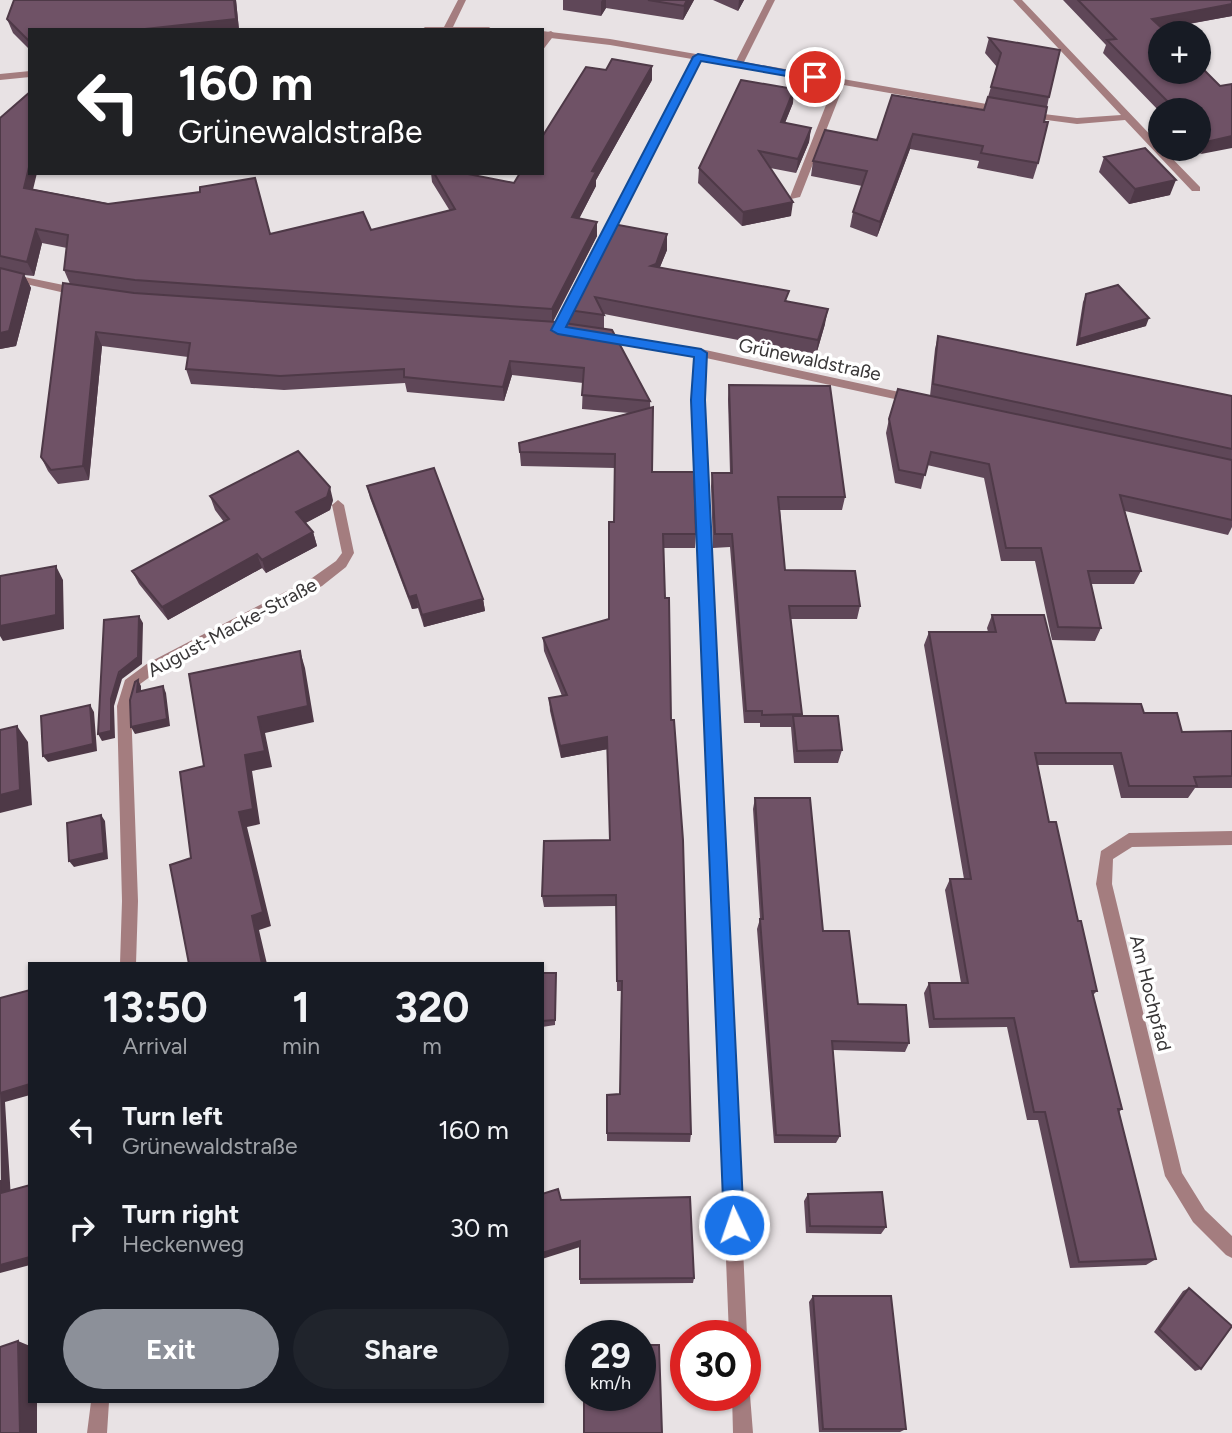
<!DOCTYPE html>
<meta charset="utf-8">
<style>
:root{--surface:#171b24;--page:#20242c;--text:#f1f3f6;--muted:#9ea1a6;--accent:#8c9099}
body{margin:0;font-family:Figtree,sans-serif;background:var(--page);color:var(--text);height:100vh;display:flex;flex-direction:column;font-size:26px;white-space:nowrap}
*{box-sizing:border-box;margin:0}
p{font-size:23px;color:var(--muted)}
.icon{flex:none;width:38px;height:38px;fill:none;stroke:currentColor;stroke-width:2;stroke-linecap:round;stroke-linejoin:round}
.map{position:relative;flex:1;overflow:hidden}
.drawer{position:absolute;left:28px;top:962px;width:516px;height:441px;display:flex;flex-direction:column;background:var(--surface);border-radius:0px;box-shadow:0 2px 5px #0004}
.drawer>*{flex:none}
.guide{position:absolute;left:28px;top:28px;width:516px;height:147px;border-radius:0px;box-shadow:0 2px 5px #0004;background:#202124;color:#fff;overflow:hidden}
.buttons{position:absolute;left:1148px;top:21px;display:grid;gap:14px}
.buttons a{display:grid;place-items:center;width:63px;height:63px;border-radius:50%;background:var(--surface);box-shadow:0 2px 5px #0004;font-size:35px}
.speed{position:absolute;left:565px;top:1320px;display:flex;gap:14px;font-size:35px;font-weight:700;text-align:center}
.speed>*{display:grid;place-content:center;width:91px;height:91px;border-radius:50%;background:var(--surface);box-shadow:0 2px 5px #0004;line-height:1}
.speed small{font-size:18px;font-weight:400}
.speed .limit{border:10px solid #d22;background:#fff;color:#111}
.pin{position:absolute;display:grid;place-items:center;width:60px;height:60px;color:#fff;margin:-30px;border:4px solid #fff;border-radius:50%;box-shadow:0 2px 7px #0007}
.me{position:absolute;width:77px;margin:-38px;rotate:357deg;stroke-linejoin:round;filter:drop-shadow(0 0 5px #0008)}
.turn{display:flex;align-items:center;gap:24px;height:147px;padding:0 35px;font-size:32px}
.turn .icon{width:91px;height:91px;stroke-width:2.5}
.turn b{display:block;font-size:49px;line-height:60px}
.eta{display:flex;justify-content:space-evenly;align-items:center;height:119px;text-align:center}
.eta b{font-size:42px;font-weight:700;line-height:49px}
.button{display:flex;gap:14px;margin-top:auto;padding:14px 35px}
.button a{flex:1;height:80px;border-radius:42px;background:var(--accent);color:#fff;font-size:28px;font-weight:700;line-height:80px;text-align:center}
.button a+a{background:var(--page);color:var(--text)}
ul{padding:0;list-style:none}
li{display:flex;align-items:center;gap:21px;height:98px;padding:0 35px}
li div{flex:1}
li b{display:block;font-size:26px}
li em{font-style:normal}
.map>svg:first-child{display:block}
</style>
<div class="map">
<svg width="1232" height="1433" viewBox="0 0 1232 1433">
<rect width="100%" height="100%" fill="#e8e2e4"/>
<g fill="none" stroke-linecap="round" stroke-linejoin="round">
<!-- lane -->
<path fill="#a47d7f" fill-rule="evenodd" d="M551,31l4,3 -13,17v-11l6,-8z
M840,79l5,3 -45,115 -9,2 -1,-2 45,-115z"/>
<!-- street -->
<path fill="#a47d7f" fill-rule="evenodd" d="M458,0h8l-13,27h36l4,3h-72l4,-3h19z
M767,0h8l-31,62 260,45 5,3 -5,3 -303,-53 -137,270 -2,3h-8l-2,-3 140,-271 -82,-14 -68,-8v-6l68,8 126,22z
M1013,0h9l138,145v4h3l37,38v4h-8l-67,-71 -48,4 -53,-7v-4l3,-1 50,6 44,-3z
M30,71v6l-30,3v-6z
M0,272l78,16 5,4 -5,4 -78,-18z
M600,332l101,17 212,46 6,4 -6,4 -207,-45 -2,42 43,935 -1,4v-4h-17l-37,-935 3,-44 -99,-17v-6z
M338,500l6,5 10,48 -8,14 -24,19 -164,85 -22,16 -5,19 7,195 -2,63h-16l2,-63 -5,-195 8,-26 23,-17 164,-85 24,-17 6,-8 -10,-48z
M1232,831v14l-100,2 -19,12 -1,25 70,289 23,37 27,26v22l-6,-3 -33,-33 -28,-46 -69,-292 5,-33 28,-18z
M746,1387l4,8 3,38h-20l-1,-38h14z
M91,1402h18l-2,31h-20z"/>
</g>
<!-- wall -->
<path fill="#5f4758" d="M14,0h222l3,30h-209v20l-17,-17 -6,-14z
M563,0h131l-11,20 -77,-12 -5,8 -38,-6z
M713,0h31l-6,11z
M1063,0h169v16l-70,13 58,57 12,-2 -31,70 -5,-5h3v-39h-39v2l-57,-59 3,-8z
M989,38l60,59 -5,25 -6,41 -5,16 -56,-11 2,-7 -69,-12 -33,88 -27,-10 3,-15 9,-26 -51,-10 2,-15 64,-21 107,-30 13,-43 -12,-14z
M652,80l-56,100v6l-17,33 18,17 -44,86 16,2 -1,-14 99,-76v16l-7,17 128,34 37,23 -9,31 -212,-41v15l46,72 2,71 44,62 -1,14h-32l2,50 26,536 -1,8 -83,-1v-46l13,-1 1,-103h-4l-1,-85 -72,1 -2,-11 68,-56 -2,-91 -47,9 -11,-47 -1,-13 13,-2 -18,-45 -1,-13 66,-19 5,-97 1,-54 -94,-2 -2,-23 110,-30 -47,-4 1,-26 -71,-8 -8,26 -97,-9 -2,-9 -121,7 -93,-6 -5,-15 2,-12 -86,-11 -13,134 -31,4 -10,-13 -7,-14 29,-173 -6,-14 3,-22 -25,-5 -8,33 -10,-1 7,13 -15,58 -16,3v-231l33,71 237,45 101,-4 79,-19 -18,-29 -1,-9h32l51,10z
M793,103l-8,20 26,5 -2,14 -13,31 -26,-5 21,48 -49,10 -44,-43 1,-15z
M1104,157l66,38 -41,9 -30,-32z
M1086,294l60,32 -70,20 7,-44z
M938,336l294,60v131l-4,8 -103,-24 16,60 -7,13h-43l10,44 -6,13 -43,-1 -17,-79h-34l-17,-83 -57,-13 -6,24 -26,-6 -9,-50 3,-14 41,-23 5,-47z
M729,385l116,112 -3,13h-62l5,60 75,36 -3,13h-66l10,97 41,34 -4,13h-44l-3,-36h-31v-4h-16l-14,-176 -17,1 -2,-62 1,-13h18l-2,-74z
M367,486l116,113 2,12 -61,16 -6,-19 -6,1 -42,-111z
M210,496l123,4 -3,10 -25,13 8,9 4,14 -51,27 -4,-5 -94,52 -29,-36 -7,-13 92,-49 -9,-12z
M992,615l74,88 78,10 38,19 50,-1v57h-37l-7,10h-67l-8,-33h-76l12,57 48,169 -4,4 29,114 -3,3 37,147 -10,6 -76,3 -32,-148h-11l-20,-93 -78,1 -5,-35 5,-10h32l-16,-93 5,-11h14l-40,-234 5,-13h59l-1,-4z
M755,798l68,133 35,73 51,39 -4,9 -72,-2 7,86 -4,7h-62l-17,-214 3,-10 -7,-110z
M542,973l14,5 -1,47 -13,2z
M808,1194l78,33 -5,7 -75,-1 -2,-32z
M561,1200l133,78 -1,5 -113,1v-37z
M1189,1288l12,81 -6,2 -41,-39 29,-41z
M813,1296l93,133 -6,3h-81l-10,-130z"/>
<!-- shaded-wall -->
<path fill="#4e3947" d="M234,0h2l3,30h-103z
M602,0h4v8l-5,8v-14z
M687,0h7l-11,20 1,-14z
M739,0h5l-6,11z
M1232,4v12l-84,15 4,-12z
M652,66v14l-56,100v6l-24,46v-15l20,-46z
M794,89l-1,14 -14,34 2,-15z
M811,128l-2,14 -13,31 2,-14z
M913,134l-3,15 -33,88 3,-15z
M1232,136v12l-31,6 5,-12z
M30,163v10h7l-7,29 -6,-14z
M1176,180l-6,15 -41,9 6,-15z
M793,202l-2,14 -49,10 1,-14z
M597,222v14l-45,87v-14z
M36,229l6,14 -8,33 -7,-14z
M667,234v16l-12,29 -4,-13z
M24,274l7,14 -15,58 -16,3v-16z
M828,309l-3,15 -9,31 2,-15z
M1149,318l-3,8 -70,20 3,-7z
M96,332l6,14 -13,134 -6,-14z
M510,361l2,14 -8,26 -1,-14z
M330,487l3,13 -3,10 -30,16 -4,-14z
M313,532l4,14 -51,27 -4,-13z
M257,554l5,14 -94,52 -6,-13z
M56,566l7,14 1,49 -61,12 -3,-5v-10z
M416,595l2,13 -6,1 -3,-12z
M483,599l2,12 -61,16 -2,-12z
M139,616l4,7 -1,41 -20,15 -8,27 1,32 -13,3 -4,-7z
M300,651l5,17 9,54 -49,11 7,34 -20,4 8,53 -13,3 24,99 -12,4 8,34h-5l-10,-48 -13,-104 6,-57 13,-38z
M138,680l3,6v13l-4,-7z
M163,686l3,7 4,33 -35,8 -4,-7z
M90,705l4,7 3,39 -49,11 -5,-6z
M17,726l11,16 4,63 -32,8v-18z
M607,737l1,12 -47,9 -1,-12z
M101,815l4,6 3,38 -34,8 -5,-6z
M30,1084v11l-25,7 6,97 -10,-6 -1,-100z
M580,1241v6l-38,12v-6z
M30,1257v8l-30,8v-8z
M18,1341l12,5v56h7v31h-17z"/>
<!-- building -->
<path fill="#6f5266" stroke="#4e3947" stroke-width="2" d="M14,0h220l2,19 -100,11h-106v12l-23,-23z
M648,0h39l-3,6z
M1078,0h154v4l-80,15 15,14h-7v39h39v-7l21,21 12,-2v52l-26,6 -7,-8v-24h-23l-69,-70 9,-1z
M989,38l71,12 -11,47 -58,-10 10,-34z
M612,59l40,7 -60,105 4,1 -24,45 25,5 -45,87 -417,-29 -65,-9 -6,-1 4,-35 -32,-6 -9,33 -27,-6v-138l30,-26v71l-6,25 84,16 92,-12v-5l55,-9 15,56 93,-22 8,18 84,-21 -21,-36h29l51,10 6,-10h22v-36l44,-70 20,3z
M741,80l53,9 -13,33 30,6 -13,31 -39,-8 34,51 -50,10 -44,-44z
M892,95l92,15 4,-13 59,10 -3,15h4l-10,41 -57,-10 2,-7 -70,-12 -33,88 -27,-10 14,-41 -54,-10 12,-31 52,10z
M1145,148l31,32 -41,9 -31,-32z
M613,224l54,10 -11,30 -5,2 138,25 -4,10 43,8 -10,31 -223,-43 9,18 -36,-5z
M0,268l24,6 -15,57 -9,2z
M63,283l71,10 423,29 55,8 38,71 -68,-6 2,-27 -74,-7 -7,26 -99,-10v-8l-124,7 -94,-7 4,-26 -94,-11 -13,134 -32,4 -10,-13z
M1118,285l31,33 -70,21 7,-45z
M938,336l294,60v53l-299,-65z
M729,385l101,1 15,111h-67l7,73 70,1 5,35h-71l13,108 -40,1v-4h-16l-14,-177h-17l-3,-61h20z
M898,389l334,71v60l-112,-25 21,76h-53l13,57 -43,-1 -17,-79h-35l-17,-84 -58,-12 -6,23 -26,-5 -10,-51z
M653,407l-1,65h42l2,62h-33l2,64h4l2,122h3l9,120 8,294 -84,-1v-38l13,-1 2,-113h-5l-1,-86 -74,1 2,-55 66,-1 -3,-103 -47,9 -11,-48 18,-3 -24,-57 66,-19v-97h5l1,-68 -95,-2 -1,-9z
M298,451l32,36 -3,10 -31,15 17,20 -51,28 -5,-6 -95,53 -30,-36 97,-52 -19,-23z
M434,468l49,131 -61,16 -6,-20 -7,2 -42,-111z
M56,566v49l-56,11v-50z
M992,615h52l22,88 75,1 3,9h33l5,19 50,-1v45l-38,1 3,9h-68l-8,-33h-86l14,69h7l22,99h3l16,70h-5l30,118h-4l38,150 -77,3 -34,-150h-11l-20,-94 -80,1 -5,-36h39l-18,-104h21l-42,-247h67z
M139,616l-1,41 -19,15 -8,27v32l-13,3 6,-114z
M300,651l8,55 -50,11 7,34 -20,4 8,54 -14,3 24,100 -11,4 10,48h-73l-19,-99 21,-7 -11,-86 24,-6 -15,-92z
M138,680l-1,12 26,-6 4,33 -36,8 -1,-27 5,-18z
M90,705l3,39 -50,12 -2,-40z
M793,716h45l4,34 -45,1z
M17,726l3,64 -20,5v-65z
M755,798h55l13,133h26l9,73 48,1 3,38 -77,-2 8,95 -64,-1 -16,-216h3z
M101,815l3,38 -35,8 -2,-38z
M542,973h14l-1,47 -13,1z
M30,990v94l-30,9v-95z
M0,1180l1,13 29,-8v72l-30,8z
M558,1189l3,11 129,-3 4,81 -114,1v-38l-38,12v-59z
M882,1192l4,35 -76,-1 -2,-32z
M1189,1288l43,38 -31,43 -42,-40z
M813,1296h78l15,133h-83z
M18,1341l2,92h-20v-86z
M640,1345h19l3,88h-78v-38h56z"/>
<!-- route -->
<path fill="#1a73e8" stroke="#114b97" stroke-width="2" d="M698,54l122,23 -5,4 -114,-20 -135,266 135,22 6,4 -2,47 39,825 -3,7 -7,3 -7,-3 -3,-7 -33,-825 3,-43 -136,-23 -7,-4 142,-273z"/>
<g text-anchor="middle" stroke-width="7" stroke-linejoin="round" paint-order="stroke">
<!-- street labels -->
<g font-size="19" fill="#383637" stroke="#fff">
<text transform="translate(810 359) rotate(12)" y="7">Grünewaldstraße</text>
<text transform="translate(232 627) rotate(-28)" y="7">August-Macke-Straße</text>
<text transform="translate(1151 993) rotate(76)" y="7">Am Hochpfad</text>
</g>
</g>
</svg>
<div class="buttons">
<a>+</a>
<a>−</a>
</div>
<div class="speed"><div>29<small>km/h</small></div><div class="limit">30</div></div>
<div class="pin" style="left:815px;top:77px;background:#d93025"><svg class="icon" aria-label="arrive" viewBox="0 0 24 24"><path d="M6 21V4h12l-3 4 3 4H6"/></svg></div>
<svg class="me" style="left:734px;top:1225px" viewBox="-20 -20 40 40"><circle r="17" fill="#1a73e8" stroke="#fff" stroke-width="3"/><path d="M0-11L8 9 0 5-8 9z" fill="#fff"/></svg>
<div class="guide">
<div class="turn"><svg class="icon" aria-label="left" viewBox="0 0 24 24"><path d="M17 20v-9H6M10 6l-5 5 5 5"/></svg><div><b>160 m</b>Grünewaldstraße</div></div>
</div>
<section class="drawer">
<div class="eta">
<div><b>13:50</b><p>Arrival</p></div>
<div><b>1</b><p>min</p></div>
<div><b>320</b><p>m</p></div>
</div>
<ul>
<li><svg class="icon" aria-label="left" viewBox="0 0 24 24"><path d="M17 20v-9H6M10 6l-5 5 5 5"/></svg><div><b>Turn left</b><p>Grünewaldstraße</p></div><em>160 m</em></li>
<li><svg class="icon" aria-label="right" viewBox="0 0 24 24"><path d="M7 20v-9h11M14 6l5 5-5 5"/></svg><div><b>Turn right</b><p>Heckenweg</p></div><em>30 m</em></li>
</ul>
<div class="button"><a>Exit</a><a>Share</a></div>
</section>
</div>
